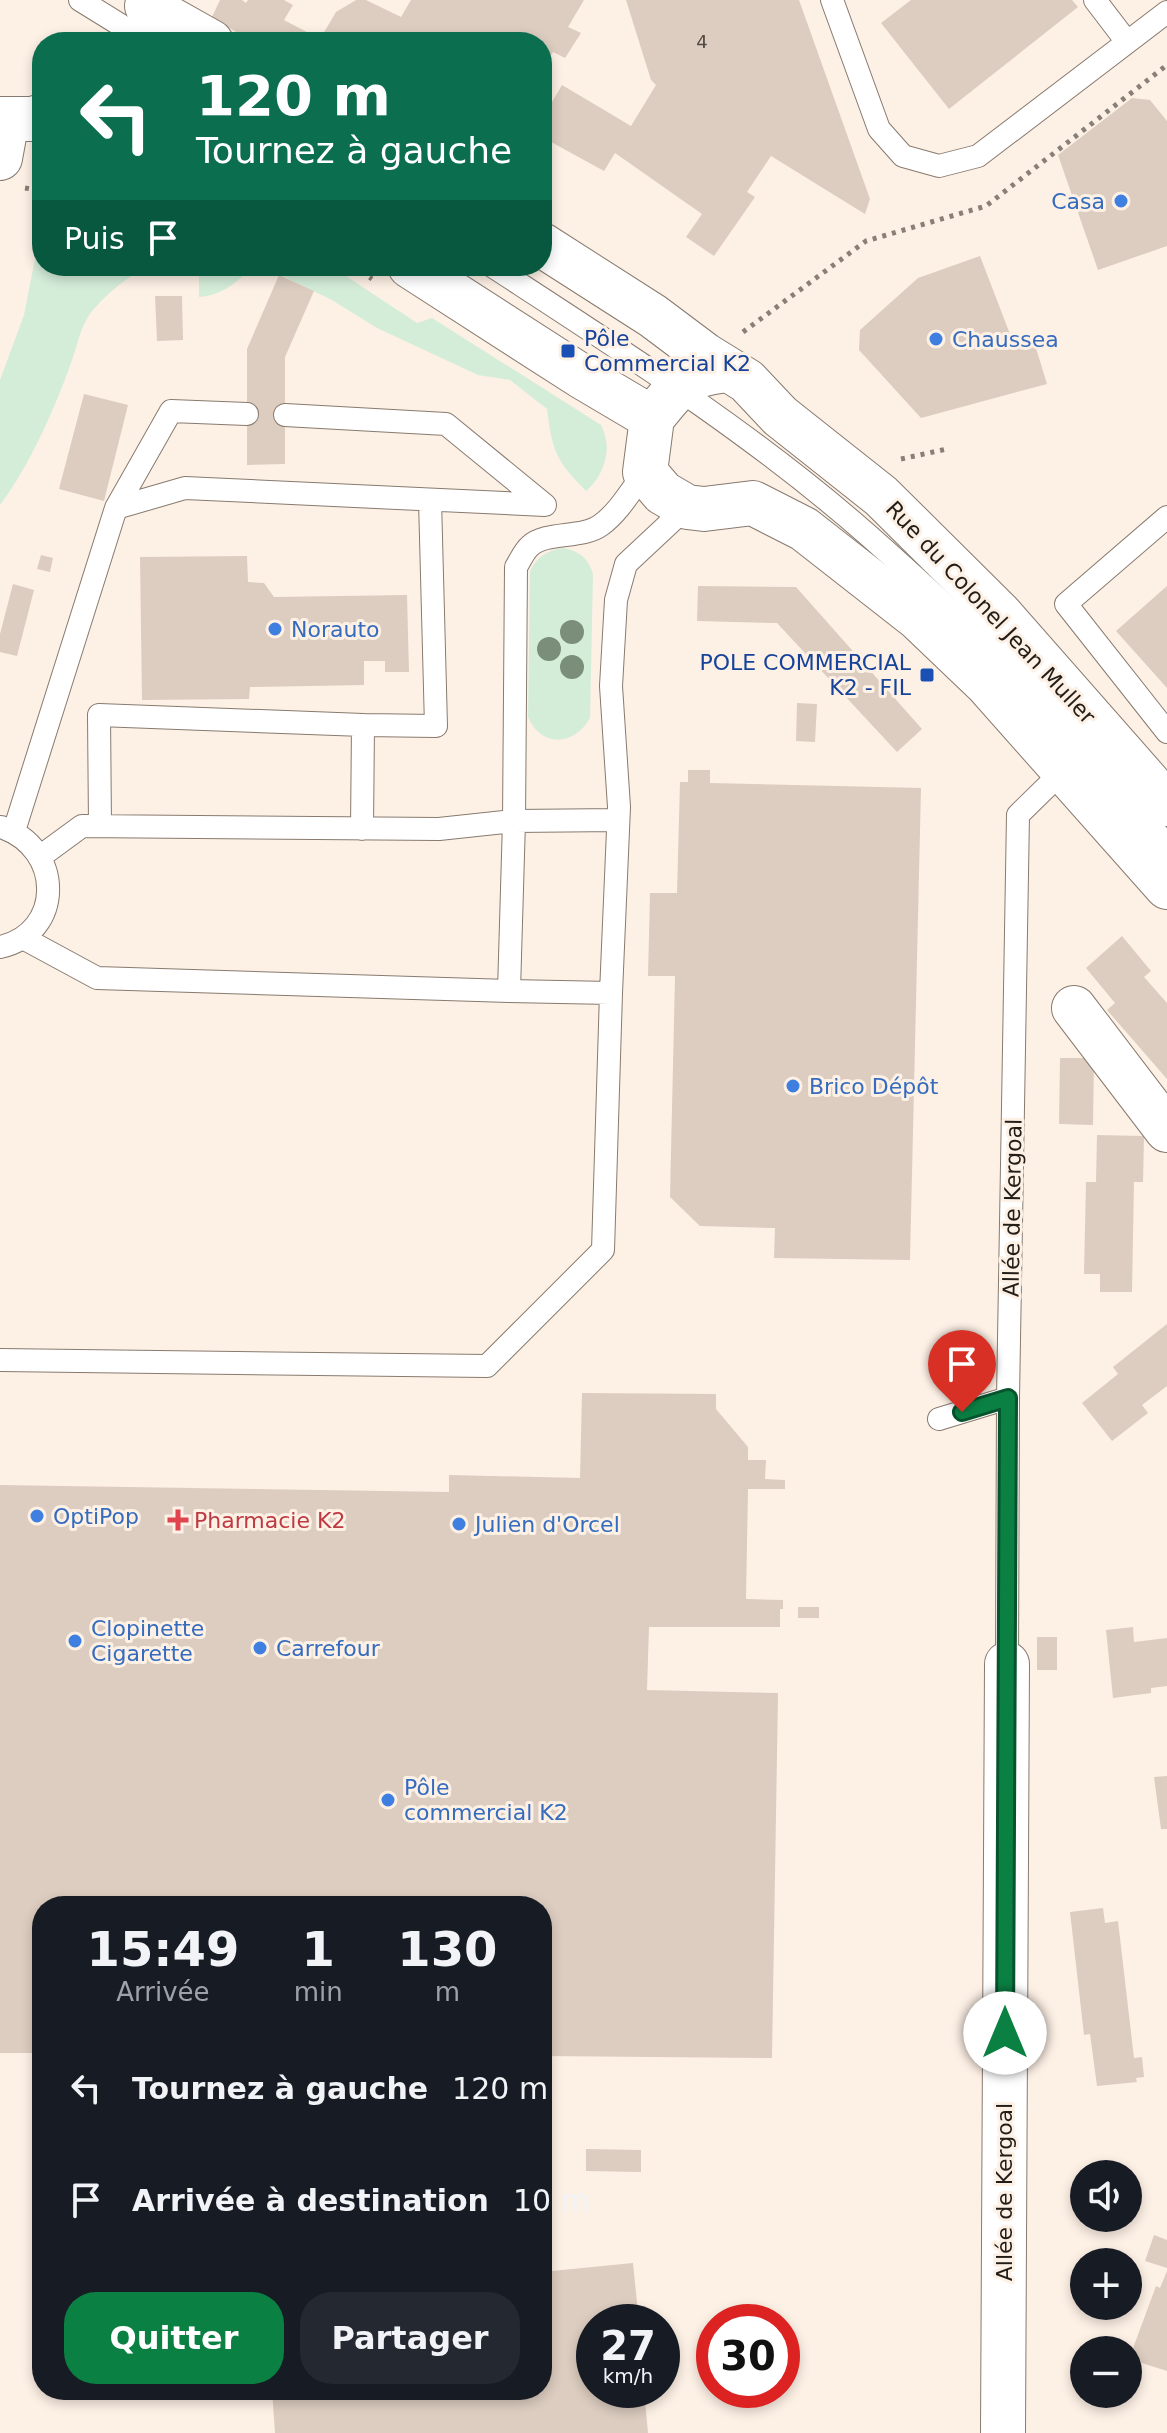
<!DOCTYPE html>
<html lang="fr">
<meta charset="utf-8">
<style>
:root{--surface:#171b24;--page:#242831;--text:#f1f3f6;--muted:#9ea1a6;--accent:#0b8043}
body{margin:0;font-family:"DejaVu Sans",sans-serif;background:var(--page);color:var(--text);height:100vh;display:flex;flex-direction:column;font-size:30px;white-space:nowrap}
*{box-sizing:border-box;margin:0}
p{font-size:26px;color:var(--muted)}
.icon{flex:none;width:44px;height:44px;fill:none;stroke:currentColor;stroke-width:2;stroke-linecap:round;stroke-linejoin:round}
.map{position:relative;flex:1;overflow:hidden}
.sheet{position:absolute;left:32px;top:1896px;width:520px;height:504px;display:flex;flex-direction:column;background:var(--surface);border-radius:32px;box-shadow:0 4px 12px #0003}
.sheet>*{flex:none}
.guide{position:absolute;left:32px;top:32px;width:520px;height:244px;border-radius:32px;box-shadow:0 4px 12px #0003;background:#0b6e4f;color:#fff;overflow:hidden}
.tools{position:absolute;left:1070px;top:2160px;display:grid;gap:16px}
.tools a{display:grid;place-items:center;width:72px;height:72px;border-radius:50%;background:var(--surface);box-shadow:0 4px 12px #0003;font-size:40px}
.speed{position:absolute;left:576px;top:2304px;display:flex;gap:16px;font-size:40px;font-weight:700;text-align:center}
.speed>*{display:grid;place-content:center;width:104px;height:104px;border-radius:50%;background:var(--surface);box-shadow:0 4px 12px #0003;line-height:1}
.speed small{font-size:20px;font-weight:400}
.speed .limit{border:12px solid #d22;background:#fff;color:#111}
.pin{position:absolute;display:grid;place-items:center;width:68px;height:68px;color:#fff;margin:-82px -34px;border-radius:50% 50% 50% 0;rotate:-45deg;box-shadow:0 0 8px #0007}
.pin .icon{rotate:45deg}
.me{position:absolute;width:88px;margin:-44px;rotate:0deg;stroke-linejoin:round;filter:drop-shadow(0 0 6px #0008)}
.turn{display:flex;align-items:center;gap:28px;height:168px;padding:0 32px;font-size:36px}
.turn .icon{width:104px;height:104px;stroke-width:2.5}
.turn b{display:block;font-size:56px;line-height:68px}
.then{display:flex;align-items:center;height:76px;padding:0 32px;background:#0003;gap:16px;font-size:30px}
.eta{display:flex;justify-content:space-evenly;align-items:center;height:136px;text-align:center}
.eta b{font-size:48px;font-weight:700;line-height:56px}
.cta{display:flex;gap:16px;margin-top:auto;padding:16px 32px}
.cta a{flex:1;height:92px;border-radius:32px;background:var(--accent);color:#fff;font-size:32px;font-weight:700;line-height:92px;text-align:center}
.cta a+a{background:var(--page);color:var(--text)}
ul{padding:0;list-style:none}
li{display:flex;align-items:center;gap:24px;height:112px;padding:0 32px}
li div{flex:1}
li b{display:block;font-size:30px}
li em{font-style:normal}
.map>svg:first-child{display:block}
</style>
<div class="map">
<svg width="1167" height="2433" viewBox="0 0 1167 2433">
<rect width="100%" height="100%" fill="#fdf0e5"/>
<!-- green -->
<path fill="#d4edd9" d="M42,223v43h289l86,57 15,-5 169,107c12,23 4,50 -15,66 -30,-30 -34,-41 -39,-82l-37,-29 -32,-5 -101,-47 -45,-28 -62,-30h-22c-14,16 -28,25 -49,27v-23c-11,0 -53,-3 -61,-1 -13,4 -43,32 -50,44 -9,15 -11,30 -17,46 -16,45 -42,104 -71,142v-125l24,-65z
M562,548c17,2 26,10 31,26l-3,144c-15,28 -49,30 -62,-1l2,-146c7,-14 16,-20 32,-23z"/>
<!-- building -->
<path fill="#ddcdc0" d="M220,0h22l4,3 2,-3h36l9,5 -9,15 36,19 16,-27 20,-12h10l35,17 10,-17h173l-16,27 13,6 -16,25 -12,-6 -11,19v-29h-290l-40,-25z
M626,0h173l71,199 -5,15 -94,-58 -24,36 8,5 -41,59 -28,-19 16,-23 -87,-61 -11,18 -62,-34v-18l20,-34 69,41 25,-41 -5,-5z
M911,0h161l6,7 -129,102 -68,-86z
M1132,98l18,2 17,21v125l-69,24 -40,-115z
M980,256l33,86 19,-7 15,49 -126,34 -62,-68 1,-20 58,-52z
M279,275l35,16 -29,66v107l-38,1v-116z
M155,296h27l1,44 -26,1z
M84,394l44,11 -24,96 -45,-12z
M41,555l12,3 -3,14 -13,-3z
M247,556l1,26 16,1 10,14 133,-2 2,77h-24v-11h-21v24l-114,2 -1,12 -107,1 -2,-143z
M13,584l21,6 -17,66 -17,-4v-18z
M698,586l98,1 126,142 -25,23 -120,-129 -80,-2z
M1167,586v102l-51,-57z
M797,703l20,1 -2,38 -19,-1z
M688,770h22v13l211,5 -11,472 -136,-2 1,-30 -75,-2 -30,-29 5,-221h-27l2,-83h27l3,-111h8z
M1122,936l29,35 -7,6 23,26v76l-60,-69 8,-7 -29,-35z
M1060,1058h34l-1,67 -34,-1z
M1097,1135l47,1 -1,46h-9l-2,110h-32v-18h-16l2,-92h10z
M1167,1324v62l-25,19 6,8 -36,28 -30,-38 36,-29 -5,-7z
M582,1393l134,1v15l32,38v13h18l-1,19 20,1v9h-37l-2,110 37,1v9h-3v18h-131l-2,63 131,3 -6,365 -230,-2v-150h-500v147h-42v-568l449,7v-17l131,3z
M798,1607h21v11h-21z
M1133,1627l1,15 33,-4v48l-16,2v5l-38,5 -7,-68z
M1037,1637h20v33h-20z
M1167,1776v53h-6l-7,-52z
M1103,1908l2,15 13,-2 16,137 8,-1 2,20 -8,1 1,4 -40,4 -7,-52 -6,1 -14,-123z
M586,2149l55,1v22l-55,-1z
M1154,2235l13,5v28l-22,-7z
M633,2263l6,59h-45v68h50l4,43h-373l-3,-43h270v-118z
M1167,2271v100l-38,-12 27,-73 4,2z"/>
<g fill="none" stroke-linecap="round" stroke-linejoin="round">
<!-- lane casing -->
<g stroke="#887a6e" stroke-width="24">
<path id="lane" d="M80,0l68,42
M832,0l47,129 24,27 36,10 39,-10 189,-144
M1095,0l32,42
M492,266c129,84 260,167 376,269 68,60 135,123 196,191 35,39 69,80 103,119
M645,472c-13,17 -26,40 -44,53 -19,14 -55,6 -71,21 -6,5 -10,15 -14,21l-2,254 -5,170 102,2 8,-186 -8,-121 5,-86 10,-36 61,-57
M116,508l69,-20 360,17 -99,-81 -161,-9
M1167,517l-101,87 101,128
M363,725l73,1 -6,-226
M100,826l-1,-111 264,10 -1,104
M14,831l102,-323 55,-97 76,3
M41,856l41,-30 357,3 75,-8 104,-1
M23,938l74,40 412,13
M0,947c64,-14 64,-99 1,-120
M0,1360l487,6 116,-116 8,-257
M939,1419l69,-21
M1007,1664l1,-266 10,-583 46,-45"/>
</g>
<!-- street casing -->
<g stroke="#887a6e" stroke-width="46">
<path id="street" d="M0,158l7,-38
M1074,1008l93,122
M1003,2433l4,-769"/>
</g>
<!-- secondary casing -->
<g stroke="#887a6e" stroke-width="46">
<path id="secondary" d="M147,6l64,36
M0,119h32l10,-3
M542,245l111,71 52,39 42,26 33,35 101,80 118,117 168,191
M410,266l171,110 71,42 -7,54 18,21 24,14 17,2 49,-6 51,26 115,90 67,64 181,204
M652,418c28,-34 32,-44 77,-48"/>
</g>
<!-- path -->
<path stroke="#887f77" stroke-width="5" stroke-dasharray="4 6" stroke-linecap="butt" d="M25,188l12,2 5,-11
M353,266l19,13
M743,332l123,-91 120,-35 181,-141
M901,459l46,-10"/>
<!-- lane -->
<use href="#lane" stroke="#fff" stroke-width="22"/>
<!-- street -->
<use href="#street" stroke="#fff" stroke-width="44"/>
<!-- secondary -->
<use href="#secondary" stroke="#fff" stroke-width="44"/>
</g>
<!-- trees -->
<g fill="#7a8e79">
<circle cx="572" cy="632" r="12"/>
<circle cx="549" cy="649" r="12"/>
<circle cx="572" cy="667" r="12"/>
</g>
<g fill="none" stroke-linecap="round" stroke-linejoin="round">
<!-- route casing -->
<g stroke="#07532c" stroke-width="20">
<path id="route" d="M962,1412l46,-14 -3,635"/>
</g>
<!-- route -->
<use href="#route" stroke="#0b8043" stroke-width="14"/>
</g>
<!-- markers -->
<g fill="#3f7fe0" stroke="#fdf0e5" stroke-width="3">
<circle cx="1121" cy="201" r="8"/>
<circle cx="936" cy="339" r="8"/>
<circle cx="275" cy="629" r="8"/>
<circle cx="793" cy="1086" r="8"/>
<circle cx="37" cy="1516" r="8"/>
<circle cx="459" cy="1524" r="8"/>
<circle cx="75" cy="1641" r="8"/>
<circle cx="260" cy="1648" r="8"/>
<circle cx="388" cy="1800" r="8"/>
</g>
<g fill="#1a4fb4" stroke="#fdf0e5" stroke-width="3">
<rect x="560" y="343" width="16" height="16" rx="4"/>
<rect x="919" y="667" width="16" height="16" rx="4"/>
</g>
<path fill="#e0444e" stroke="#fdf0e5" stroke-width="3" d="M174 1508h8v8h8v8h-8v8h-8v-8h-8v-8h8z"/>
<g text-anchor="middle" stroke-width="6" stroke-linejoin="round" paint-order="stroke">
<!-- number labels -->
<g font-size="18" fill="#524942">
<text x="702" y="48">4</text>
</g>
<!-- shop labels -->
<g font-size="22" fill="#366cbe" stroke="#fdf0e5" text-anchor="start">
<text x="1105" y="209" text-anchor="end">Casa</text>
<text x="952" y="347">Chaussea</text>
<text x="291" y="637">Norauto</text>
<text x="809" y="1094">Brico Dépôt</text>
<text x="53" y="1524">OptiPop</text>
<text x="475" y="1532">Julien d'Orcel</text>
<text x="91" y="1636">Clopinette<tspan x="91" dy="25">Cigarette</tspan></text>
<text x="276" y="1656">Carrefour</text>
<text x="404" y="1795">Pôle<tspan x="404" dy="25">commercial K2</tspan></text>
</g>
<!-- transit labels -->
<g font-size="22" fill="#164399" stroke="#fdf0e5" text-anchor="start">
<text x="584" y="346">Pôle<tspan x="584" dy="25">Commercial K2</tspan></text>
<text x="911" y="670" text-anchor="end">POLE COMMERCIAL<tspan x="911" dy="25">K2 - FIL</tspan></text>
</g>
<!-- street labels -->
<g font-size="22" fill="#231d18" stroke="#fdf0e5">
<text transform="translate(991 612) rotate(47)" y="8">Rue du Colonel Jean Muller</text>
<text transform="translate(1012 1208) rotate(-89)" y="8">Allée de Kergoal</text>
<text transform="translate(1004 2192) rotate(-90)" y="8">Allée de Kergoal</text>
</g>
<!-- health labels -->
<g font-size="22" fill="#be3a42" stroke="#fdf0e5" text-anchor="start">
<text x="194" y="1528">Pharmacie K2</text>
</g>
</g>
</svg>
<div class="tools">
<a><svg class="icon" aria-label="sound" viewBox="0 0 24 24"><path d="M4 9h4l5-4v14l-5-4H4zM17 9q2 3 0 6"/></svg></a>
<a>+</a>
<a>−</a>
</div>
<div class="speed"><div>27<small>km/h</small></div><div class="limit">30</div></div>
<div class="pin" style="left:962px;top:1412px;background:#d93025"><svg class="icon" aria-label="arrive" viewBox="0 0 24 24"><path d="M6 21V4h12l-3 4 3 4H6"/></svg></div>
<svg class="me" style="left:1005px;top:2033px" viewBox="-20 -20 40 40"><circle r="19" fill="#fff"/><path d="M0-13L10 11 0 6-10 11z" fill="#0b8043"/></svg>
<div class="guide">
<div class="turn"><svg class="icon" aria-label="left" viewBox="0 0 24 24"><path d="M17 20v-9H6M10 6l-5 5 5 5"/></svg><div><b>120 m</b>Tournez à gauche</div></div>
<div class="then">Puis<svg class="icon" aria-label="arrive" viewBox="0 0 24 24"><path d="M6 21V4h12l-3 4 3 4H6"/></svg></div>
</div>
<section class="sheet">
<div class="eta">
<div><b>15:49</b><p>Arrivée</p></div>
<div><b>1</b><p>min</p></div>
<div><b>130</b><p>m</p></div>
</div>
<ul>
<li><svg class="icon" aria-label="left" viewBox="0 0 24 24"><path d="M17 20v-9H6M10 6l-5 5 5 5"/></svg><div><b>Tournez à gauche</b></div><em>120 m</em></li>
<li><svg class="icon" aria-label="arrive" viewBox="0 0 24 24"><path d="M6 21V4h12l-3 4 3 4H6"/></svg><div><b>Arrivée à destination</b></div><em>10 m</em></li>
</ul>
<div class="cta"><a>Quitter</a><a>Partager</a></div>
</section>
</div>
